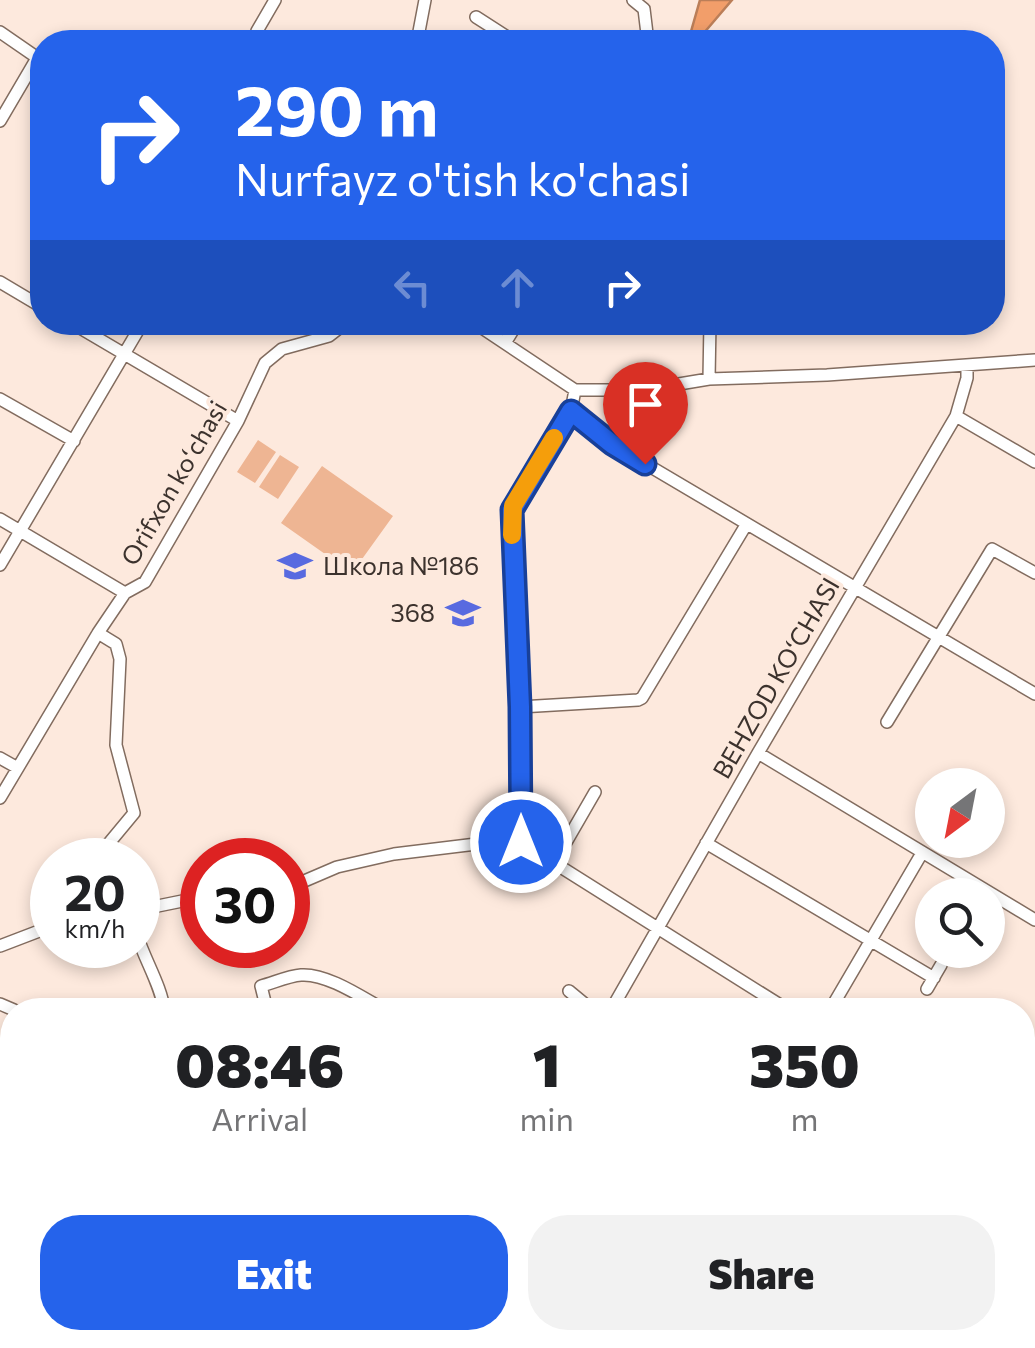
<!DOCTYPE html>
<meta charset="utf-8">
<style>
:root{--surface:#fff;--page:#f2f2f2;--text:#202124;--muted:#757577;--accent:#2563eb}
body{margin:0;font-family:Commissioner,sans-serif;background:var(--page);color:var(--text);height:100vh;display:flex;flex-direction:column;font-size:38px;white-space:nowrap}
*{box-sizing:border-box;margin:0}
p{font-size:32px;color:var(--muted)}
.icon{flex:none;width:55px;height:55px;fill:none;stroke:currentColor;stroke-width:2;stroke-linecap:round;stroke-linejoin:round}
.map{position:relative;flex:1;overflow:hidden}
.drawer{position:absolute;left:0px;top:998px;width:1035px;height:352px;display:flex;flex-direction:column;background:var(--surface);border-radius:40px 40px 0 0;box-shadow:0 5px 15px #0003}
.drawer>*{flex:none}
.hud{position:absolute;left:30px;top:30px;width:975px;height:305px;border-radius:40px;box-shadow:0 5px 15px #0003;background:#2563eb;color:#fff;overflow:hidden}
.needle{width:65px;rotate:212deg}
.controls{position:absolute;left:915px;top:768px;display:grid;gap:20px}
.controls a{display:grid;place-items:center;width:90px;height:90px;border-radius:50%;background:var(--surface);box-shadow:0 5px 15px #0003;font-size:50px}
.speed{position:absolute;left:30px;top:838px;display:flex;gap:20px;font-size:50px;font-weight:700;text-align:center}
.speed>*{display:grid;place-content:center;width:130px;height:130px;border-radius:50%;background:var(--surface);box-shadow:0 5px 15px #0003;line-height:1}
.speed small{font-size:25px;font-weight:400}
.speed .limit{border:15px solid #d22;background:#fff;color:#111}
.pin{position:absolute;display:grid;place-items:center;width:85px;height:85px;color:#fff;margin:-102px -42px;border-radius:50% 50% 50% 0;rotate:-45deg;box-shadow:0 0 10px #0007}
.pin .icon{rotate:45deg}
.me{position:absolute;width:110px;margin:-55px;rotate:0deg;stroke-linejoin:round;filter:drop-shadow(0 0 8px #0008)}
.turn{display:flex;align-items:center;gap:35px;height:210px;padding:0 40px;font-size:45px}
.turn .icon{width:130px;height:130px;stroke-width:2.5}
.turn b{display:block;font-size:70px;line-height:85px}
.lanes{display:flex;align-items:center;height:95px;padding:0 40px;background:#0003;justify-content:center;gap:50px;direction:ltr}
.lanes .off{opacity:.35}
.eta{display:flex;justify-content:space-evenly;align-items:center;height:170px;text-align:center}
.eta b{font-size:60px;font-weight:800;line-height:70px}
.primary-button{display:flex;gap:20px;margin-top:auto;padding:20px 40px}
.primary-button a{flex:1;height:115px;border-radius:40px;background:var(--accent);color:#fff;font-size:40px;font-weight:800;line-height:115px;text-align:center}
.primary-button a+a{background:var(--page);color:var(--text)}
.map>svg:first-child{display:block}
</style>
<div class="map">
<svg width="1035" height="1348" viewBox="0 0 1035 1348">
<rect width="100%" height="100%" fill="#fde9dd"/>
<!-- green -->
<path fill="#eeb593" d="M258,440l18,12 -21,31 -18,-11z
M280,455l19,12 -21,32 -19,-12z
M322,466l71,50 -41,57 -71,-50z"/>
<!-- water -->
<path fill="#f29e6a" stroke="#bb7e58" stroke-width="2.5" d="M700,0h32l-29,34 -2,8h-13z"/>
<g fill="none" stroke-linecap="round" stroke-linejoin="round">
<!-- minor casing -->
<g stroke="#826c5f" stroke-width="14">
<path id="minor" d="M633,0l11,9 4,33
M476,17l39,25
M0,32l42,29
M254,42l3,-11 18,-31
M417,42l8,-42
M0,121l37,-63
M0,282l42,25
M70,322l168,99
M473,322l102,68
M505,343l13,-21
M709,379l1,-57
M575,390h68l66,-11 118,-4 208,-15
M0,399l74,42
M571,411l41,33 423,250
M956,416l79,46
M0,519l125,74
M0,565l143,-243
M520,707l118,-7 4,-2 104,-173
M887,722l105,-173 43,24
M758,753l277,167
M0,758l16,9
M0,798l98,-165 27,-40 20,-11 93,-161 27,-58 17,-14 47,-13 18,-14
M521,842l-1,-135 -8,-197 59,-99 4,-21
M706,843l228,135
M95,860l39,-47 -18,-68 4,-86 -4,-15 -18,-11
M554,863l41,-71
M288,888l49,-21 57,-13 107,-13 20,1 267,168
M138,910l64,-13
M138,938c7,22 24,50 26,72
M0,946l47,-18 5,-6
M927,989l14,-24
M569,991l23,19
M0,1004l14,6
M267,1010l-6,-24c12,-3 27,-10 40,-11 26,-2 62,23 84,35
M611,1010l147,-257 198,-337 11,-38v-13
M830,1010l92,-157
M1022,1108l13,-21
M0,1124l12,8
M1022,1144l13,7
M0,1270l12,7
M124,1338l20,10
M357,1338l6,10
M632,1338l17,10
M948,1338l18,10
M270,1340l4,8
M0,1341l12,-22
M151,1348l4,-10
M412,1348l6,-10
M748,1348l6,-10
M880,1348l6,-10"/>
</g>
<!-- minor -->
<use href="#minor" stroke="#fff" stroke-width="11"/>
</g>
<g fill="none" stroke-linecap="round" stroke-linejoin="round">
<!-- route casing -->
<g stroke="#184099" stroke-width="25">
<path id="route" d="M521,842l-1,-135 -8,-197 59,-99 41,33 33,20"/>
</g>
<!-- route -->
<use href="#route" stroke="#2563eb" stroke-width="18"/>
<!-- slow -->
<path stroke="#f59e0b" stroke-width="18" d="M512,535l1,-29 41,-68"/>
</g>
<!-- icons -->
<defs>
<g id="school-bare" transform="scale(2.7)"><path d="M0-5L7-2L0 1L-7-2ZM-4 1L0 2.5L4 1V4Q0 6-4 4Z" fill="#586ae0" stroke="#fde9dd" stroke-width="2.5" paint-order="stroke"/></g>
</defs>
<g fill-rule="evenodd">
<use href="#school-bare" x="295" y="566"/>
<use href="#school-bare" x="463" y="613"/>
</g>
<g text-anchor="middle" stroke-width="8" stroke-linejoin="round" paint-order="stroke">
<!-- street labels -->
<g font-size="25" fill="#3c322d" stroke="#fde9dd">
<text transform="translate(174 483) rotate(-60)" y="9">Orifxon koʻchasi</text>
<text transform="translate(776 678) rotate(-60)" y="9">BEHZOD KO‘CHASI</text>
</g>
<!-- poi labels -->
<g font-size="25" fill="#3c322d" stroke="#fde9dd" text-anchor="start">
<text x="323" y="575">Школа №186</text>
<text x="435" y="622" text-anchor="end">368</text>
</g>
</g>
</svg>
<div class="controls">
<a><svg class="needle" viewBox="-14 -14 28 28"><path d="M0-13l5 13h-10z" fill="#e53935"/><path d="M0 13l5-13h-10z" fill="#757577"/></svg></a>
<a><svg class="icon" aria-label="search" viewBox="0 0 24 24"><circle cx="10" cy="10" r="6"/><path d="M15 15l6 6"/></svg></a>
</div>
<div class="speed"><div>20<small>km/h</small></div><div class="limit">30</div></div>
<div class="pin" style="left:645px;top:464px;background:#d93025"><svg class="icon" aria-label="arrive" viewBox="0 0 24 24"><path d="M6 21V4h12l-3 4 3 4H6"/></svg></div>
<svg class="me" style="left:521px;top:842px" viewBox="-20 -20 40 40"><circle r="17" fill="#2563eb" stroke="#fff" stroke-width="3"/><path d="M0-11L8 9 0 5-8 9z" fill="#fff"/></svg>
<div class="hud">
<div class="turn"><svg class="icon" aria-label="right" viewBox="0 0 24 24"><path d="M7 20v-9h11M14 6l5 5-5 5"/></svg><div><b>290 m</b>Nurfayz o'tish ko'chasi</div></div>
<div class="lanes"><svg class="icon off" aria-label="left" viewBox="0 0 24 24"><path d="M17 20v-9H6M10 6l-5 5 5 5"/></svg><svg class="icon off" aria-label="ahead" viewBox="0 0 24 24"><path d="M12 20V5M6 11l6-6 6 6"/></svg><svg class="icon" aria-label="right" viewBox="0 0 24 24"><path d="M7 20v-9h11M14 6l5 5-5 5"/></svg></div>
</div>
<section class="drawer">
<div class="eta">
<div><b>08:46</b><p>Arrival</p></div>
<div><b>1</b><p>min</p></div>
<div><b>350</b><p>m</p></div>
</div>
<div class="primary-button"><a>Exit</a><a>Share</a></div>
</section>
</div>
